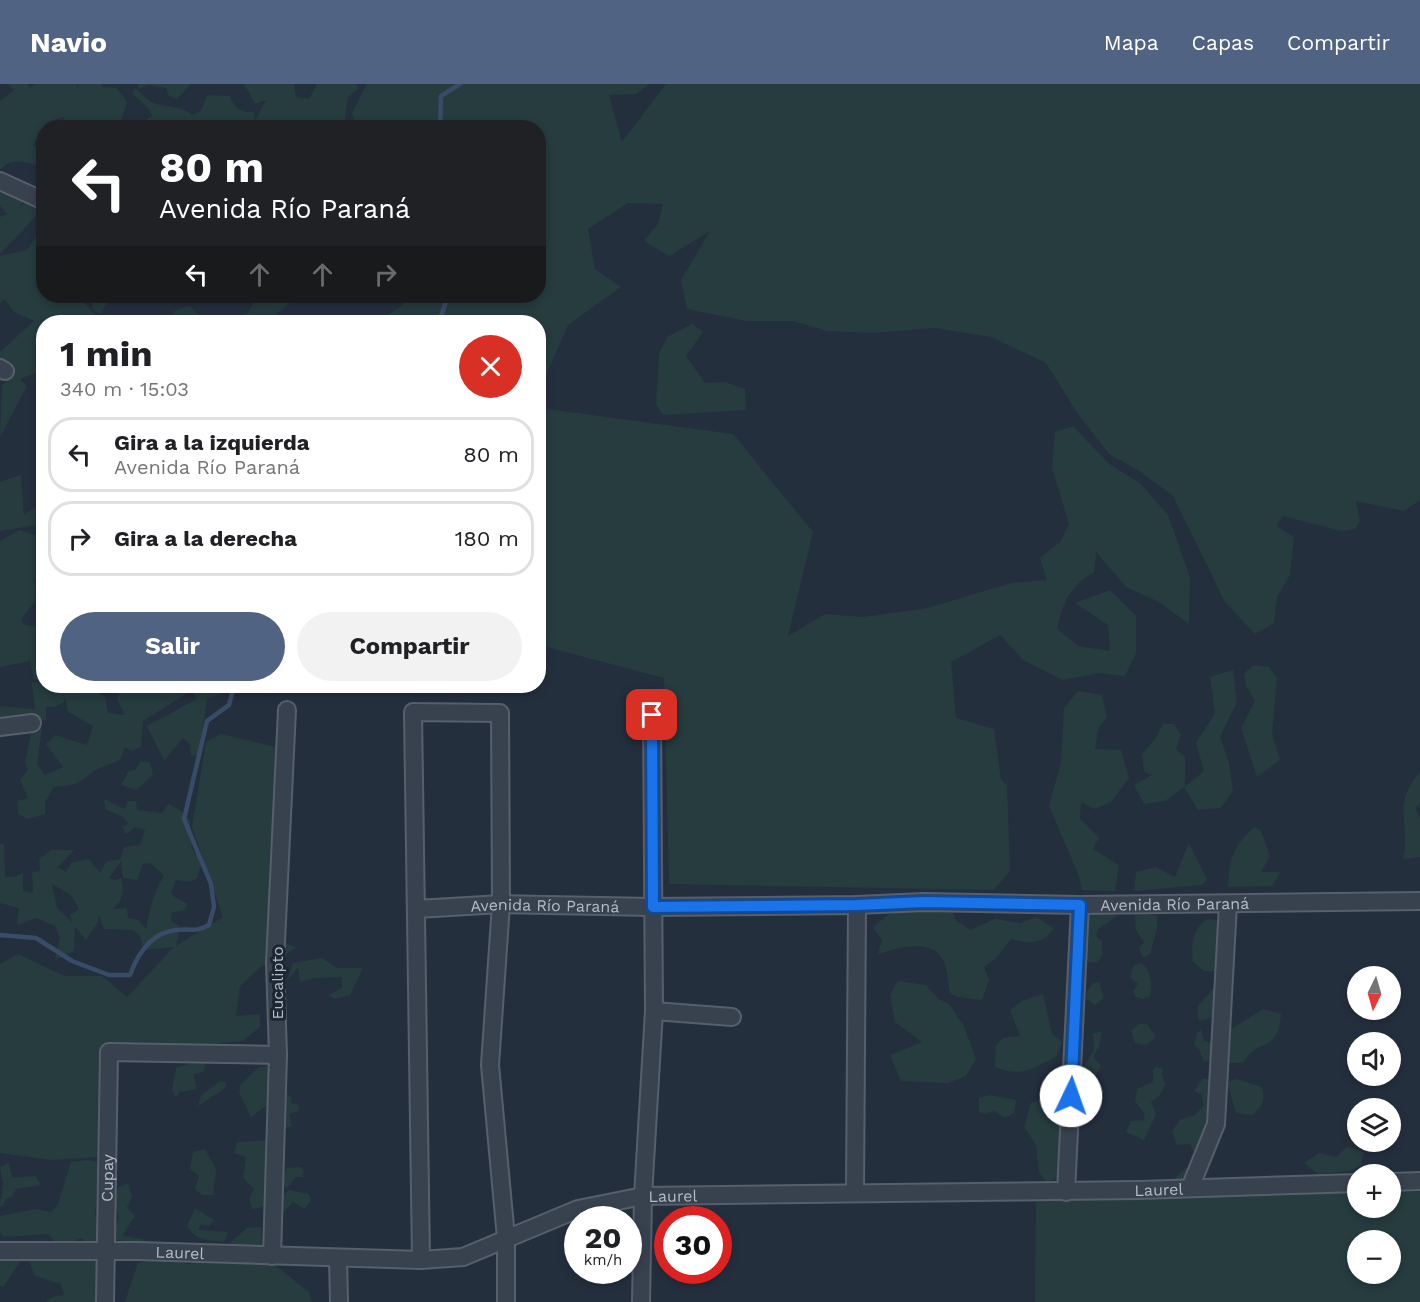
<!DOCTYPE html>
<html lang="es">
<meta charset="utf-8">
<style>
:root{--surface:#fff;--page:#f2f2f2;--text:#202124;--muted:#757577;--line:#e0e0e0;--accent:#506383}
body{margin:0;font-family:"Work Sans",sans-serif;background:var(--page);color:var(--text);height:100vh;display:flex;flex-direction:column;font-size:22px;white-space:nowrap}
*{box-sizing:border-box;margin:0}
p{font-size:20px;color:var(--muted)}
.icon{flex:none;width:33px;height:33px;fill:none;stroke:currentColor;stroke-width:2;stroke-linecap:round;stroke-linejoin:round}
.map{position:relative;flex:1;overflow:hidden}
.drawer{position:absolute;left:36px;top:231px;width:510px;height:378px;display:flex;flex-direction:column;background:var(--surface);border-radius:24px;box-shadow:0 3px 9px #0003}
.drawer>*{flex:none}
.guide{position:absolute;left:36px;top:36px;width:510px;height:183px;border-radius:24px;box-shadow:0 3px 9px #0003;background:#202124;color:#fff;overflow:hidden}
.needle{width:39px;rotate:185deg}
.fabs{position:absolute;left:1347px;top:882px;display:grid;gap:12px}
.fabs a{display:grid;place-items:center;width:54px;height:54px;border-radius:50%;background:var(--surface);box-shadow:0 3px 9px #0003;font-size:30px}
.speed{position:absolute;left:564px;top:1122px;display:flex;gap:12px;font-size:30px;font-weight:700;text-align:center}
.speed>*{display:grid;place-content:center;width:78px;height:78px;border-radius:50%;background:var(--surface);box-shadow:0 3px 9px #0003;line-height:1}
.speed small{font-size:15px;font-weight:400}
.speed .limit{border:9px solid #d22;background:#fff;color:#111}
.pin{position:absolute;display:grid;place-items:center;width:51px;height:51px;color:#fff;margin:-26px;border-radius:12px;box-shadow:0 3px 9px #0006}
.me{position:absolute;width:66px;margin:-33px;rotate:3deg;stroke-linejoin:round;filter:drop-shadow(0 0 4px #0008)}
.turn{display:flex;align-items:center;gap:21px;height:126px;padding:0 24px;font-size:27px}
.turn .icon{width:78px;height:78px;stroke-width:2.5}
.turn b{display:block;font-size:42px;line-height:51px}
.lanes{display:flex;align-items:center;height:57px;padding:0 24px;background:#0003;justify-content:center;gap:30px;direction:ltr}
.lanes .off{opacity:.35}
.round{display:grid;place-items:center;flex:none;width:63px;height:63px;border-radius:32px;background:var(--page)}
.summary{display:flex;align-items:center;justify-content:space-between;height:102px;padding:0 24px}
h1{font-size:36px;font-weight:700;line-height:45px}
.primary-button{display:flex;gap:12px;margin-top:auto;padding:12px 24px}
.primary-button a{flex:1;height:69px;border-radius:36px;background:var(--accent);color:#fff;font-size:24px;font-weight:700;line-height:69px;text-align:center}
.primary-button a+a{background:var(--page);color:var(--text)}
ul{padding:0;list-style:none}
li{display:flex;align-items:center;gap:18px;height:75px;margin:0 12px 9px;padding:0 12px;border:3px solid var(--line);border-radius:24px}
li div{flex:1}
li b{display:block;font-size:22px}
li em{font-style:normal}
header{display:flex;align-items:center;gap:36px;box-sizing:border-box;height:84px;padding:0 30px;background:var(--accent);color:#fff}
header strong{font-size:28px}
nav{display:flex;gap:33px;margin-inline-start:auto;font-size:21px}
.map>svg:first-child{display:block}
</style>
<header>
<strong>Navio</strong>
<nav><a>Mapa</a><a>Capas</a><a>Compartir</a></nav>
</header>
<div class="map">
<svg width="1420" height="1218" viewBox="0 0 1420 1218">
<rect width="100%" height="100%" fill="#242f3e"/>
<!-- green -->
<path fill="#263c3f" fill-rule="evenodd" d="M8,0h19l3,4 5,-4h42v4l2,-4h23v3l15,1 10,14 -8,25h-57l2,-10 -17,5 -14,23 10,7v7l-5,7c-16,-5 -26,-8 -38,4v-69l14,-11z
M137,0h54l-14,15 -8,-3 -3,-8 -18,-3 -9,4z
M244,0h50l2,13 13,2 8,-15h39l3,4 -11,9 -4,27 -4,3h-82l-4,-5 -6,6 -113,-1 17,-11 -3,-7 -17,-16 4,-5c23,27 32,11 57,27l8,-4 6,-16 23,1c4,12 11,17 24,16l1,9 11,-21 -11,4z
M367,0h283l-14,10 -27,1 13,47 44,-58h754v416l-16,11 -48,-10 4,20 -5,8 -14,2 -58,-15 -7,10 18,11 -4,38 -13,22 -3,26 -19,11 -30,-32 -52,-106 -32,-24 -32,-18 -31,-40 -32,-51 -55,-26 -56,-9 -64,5 -44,-2 -34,-10h-46l-60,-12 -6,-29 29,-49 -41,25 -25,-15 14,-17 5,-20 -35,-1 -40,26 7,40 26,18 -53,38 -29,66 -1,-69h-161l26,-17 1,-9h134v-168l-182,-1 -4,-14z
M21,97l9,11 -11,15 15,-10 9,2v10l-43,45v-37l8,-3 -8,-8v-19z
M43,142v23l-6,6 6,10 1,31h35l19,23 -2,3h-52l-1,48 -23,9 7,7 -27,51 2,-52 7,-5 -9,1v-29l34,-31 -20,-9 -9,-13 -5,4v-47l27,-6z
M95,212h29l-4,6 -10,-3 -10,15 -7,-4 -2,-9z
M258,212h40l-31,26h-47l27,-8z
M190,222l11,12v4h-35l10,-12z
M692,240l11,8 -17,24 19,27 20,-1 20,7 1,21 -83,5 -7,-11 3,-50 8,-17z
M539,324l194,26 80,98 -25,104 37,-22 38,3 65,-9 83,-25 36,-3 -7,-22 21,-17 8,-17 -17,-56 3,-36 18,-6 36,38 31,19 28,32 22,62 -1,47 -30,-22 -33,-15 -30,-35 -2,20c-25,16 -30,28 -37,57l21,17 32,5 -2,-26 -33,-22 35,-13 26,26v37l-11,23 -25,-3 -37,7 -40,-20 -23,-25 -49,27 5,56 38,11 7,51 6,5 3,86 -16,19 -325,-6 -5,-206 -125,-33z
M21,391l3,40 19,-13v22l-43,7v-49z
M19,446l22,7 2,41h-9l2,22 -15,20 4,5 18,2v52l-9,1 -4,-19 -30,6v-126z
M1253,581l16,2 8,11 -5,56 8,26 -23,17 -16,-49 14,-27 -9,-15 -2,-12z
M1233,586l4,32 -17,35 9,26 4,28 -12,17 -23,2 -14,-23 -19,14 -21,3 -10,-19 18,-10 -8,-3 -2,-18 13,-15 8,-15h11l7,11 -5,14 9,8v30l19,-16 -8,-28 19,-30 -5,-36z
M43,597l1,5h21v7l4,-7h19l17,11 3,16 17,2 -8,-16 3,-11 -20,5 -7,-7h130l-1,7 -15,6 -8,55 -8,2 -1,-12 -7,-6 -19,23 -17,-35 50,-27 -5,-9 -49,31 -2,26 -9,4 -7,-4 -5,13c-8,4 -21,7 -27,12 -15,12 -19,14 -40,15l-3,-5 3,7 -8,13v12l-17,5 -10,-5 -1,-13 11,-3 -8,-18 8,-10 -3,-7 7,-34 6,-4 4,4 -5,35 8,11 18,-8 -17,-23 9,-9 32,10 6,-19 -25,-14 -3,-15 -1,5 -10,5h-8v13l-10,2 -10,-7 -11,6 -15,1v-16l35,3 -3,-26z
M1078,607l24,4 5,22 -9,12 -3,20 26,1 8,28 -18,24 -16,7 -14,-7 -1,17 19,19 -6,11 26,16 -4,26 -33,-1 -3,-14 -30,-70 12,-44 3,-54z
M221,650l63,15 3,19 -12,20 3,35 -8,24 -1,35 5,22 -6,33 28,10 -21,16 -13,3 -22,20 -4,30 24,-2v13l-17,14 -35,3 -76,-2 -34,26 19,27 -14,16 6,20 -10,26 -48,3 -51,-7v-189l18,-10 46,22h38l25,21 47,-50 -30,3 -4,-14 -7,-6 -29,-1 -5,-14 -2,8 -11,17 -11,-13 -1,24 -19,9 5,-22 -5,-12 -19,-8 -19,7 2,-17 -19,-5v-59h4l1,33h9l9,-4v18l10,2 -1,-21 8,-1 -1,-12 12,-9h23l-16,17 8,5 5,-9 18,-4 11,14 6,-11 14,-3 4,-12 16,-2 5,-15 -10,-3 -9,7 -4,-7 7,-3 -6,-7 -18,-8 -1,-10 21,10 3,-8h8l1,9 25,3 6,-9 12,6 10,10 2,29 10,12 -5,17 -7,4 -14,-2 -5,12 2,4 15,8 -5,7 -11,1 -1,9 9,5 -4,20 47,-29 -31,-90 14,-85zM121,777l2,17 14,2 6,-16 8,-1 13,13c-10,14 -15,37 -18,53l-8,-9 -10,-2 -1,-10 -14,1c10,-9 12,-18 8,-31l-7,2 -5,-2zM52,800l20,12 7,13 -9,6 3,8 -16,-15z
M141,677l9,1 3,13 -17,15 -15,-5 7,-13 7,-2z
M1420,688v31l-5,5 5,10v39l-17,2c8,-36 -12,-55 17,-87z
M1254,743l7,4 9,25 -9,16h20l-9,14 -44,1c1,-29 5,-40 26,-60z
M1189,759l18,37 -5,5 -68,6 2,-19 19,-5 20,10z
M950,820l6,16 14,10 25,-11 25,4 16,-6 18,11c-12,17 -24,16 -43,11l-17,21 -10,7 5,13 -7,20 -24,-3 -8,-4c-2,-9 -2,-20 -5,-28 -9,-29 -47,-17 -67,-11l4,-14 -9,-13 20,-16z
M1102,825l15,7 -19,13 -2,7 6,5v14l-4,7h-9l-7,-5 -1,-10 8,-5 -3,-19 4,-9z
M1143,829l14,3v13l-7,25 -7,4 -4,-10 5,-6 -8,-12 -1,-16z
M1207,835l20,3 -3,50 -20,-1 -11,-9c-2,-16 -1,-33 14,-43z
M322,874l15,10h26l-13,27 -16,4 -5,-4 13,-7v-11l-28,1 -14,4 -2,-14 -11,12 6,-17z
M1142,879c10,8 10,22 8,33l-7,3 -7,-2 -3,-5 5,-8 -8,-7 4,-12z
M898,897l28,4 13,14 10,5 15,22 12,33 -10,17 -18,7 -47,-2 -11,-26 32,-13 -27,-20 -5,-27z
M1099,898l5,16 -9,7 -9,-6 1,-8 6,-8z
M1213,905l10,7 -6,19 -16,6 -3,-2v-13z
M1043,910l9,40 10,8 -5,14c-23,12 -36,22 -62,11l1,-22 7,-7 17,-2 -10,-26 12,-9z
M1263,925l18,5c-3,41 -21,21 -38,49h-17l-6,-7 -16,6 -5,-13 -5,-4 3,-12 4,-3 3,11 17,5 4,-13z
M1139,940h8l9,13 -10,8 -11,-2 -4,-12z
M1102,947l-3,16 -6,9 8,10 -5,9 -16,-1 14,-24 -1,-16z
M200,970l7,6 -4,12 -10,2 4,15 -18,3 -3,6 -4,-8 4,-22 14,-4z
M270,982l2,36 -21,15 -12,-25 2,-8 18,-17z
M1156,983l7,2 -1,5 3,11 -5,10 -9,7 5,13 -12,25 -18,-8 5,-11 13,-1 1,-6 -10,-13 2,-12 16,-7v-12z
M1203,994l19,5 -33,98 -15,-2 23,-21 -7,-14 -13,1 -5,-14 8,-11 15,-5 9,-10 -3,-11 -7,-3z
M1237,995l25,8c4,14 0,20 -10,28l-16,-2 -9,-31z
M220,997l7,2 -3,6 -26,17 3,-11z
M286,1010l6,4 -1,5 8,2 -1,6 -9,3 3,12 -10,3 1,-32z
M989,1011l27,5 -2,13 -9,5 -11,-7 -8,3 -7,-2v-14z
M1055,1013l10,5 -3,72 -15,9 -8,-11 -3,-27 -12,-18 7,-24z
M272,1056l-4,66 -16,3 -3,-11 5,-9 -11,-11 3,-21 -12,-4 3,-11z
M1347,1063l17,5 -3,13 -10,6 -33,3 -14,-11 15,-10 17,4z
M205,1065l11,20 -3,26h-11l-7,-6 4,-13 -9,-7 3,-17z
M88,1076l9,2 8,26 -10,22 3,30 -6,12 -10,-14 -16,6 -9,-1 15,8 1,10 16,-3 12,-6 4,50h-59l6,-5 12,-2 -3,-11 -26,-8 -6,-15 10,-18 16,-1 -7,-8 -44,3 -4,-5v-16l36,-7 15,3 7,-8 13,-42z
M9,1079l3,15 24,-2 5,9 -25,4 -3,7 -7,3 -3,7h-3l3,-22 -3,-17z
M300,1083l4,3 -1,7h-7l-8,10 -7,-1 5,-18z
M128,1099l4,14 -5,10 8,9 -13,20 20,3 5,5 -20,7 -2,-10 -9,-1v-15l3,-7 -6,-19 5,-11z
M289,1106l20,4 2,7 -7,8 -11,-7 -9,10 -4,-7 4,-11z
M1391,1108h29v110h-385l1,-105 321,-4 1,15h32zM1358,1156h32v34h-32z
M195,1124l19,12 -5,6 -8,-2 -3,6 30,2 -4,10c-16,-2 -28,-1 -37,-16z
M261,1143l1,28 47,37 3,10h-187l13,-39 21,-5 30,6 23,-5 35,-31z
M5,1171l10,1 5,6 -16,24h-4v-25z"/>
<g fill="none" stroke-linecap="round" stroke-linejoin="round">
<!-- stream -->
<path stroke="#394c67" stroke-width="4.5" d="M440,44l1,-32 19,-12
M439,238l9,-26
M0,851l36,3 36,23 37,14h21c8,-22 21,-43 47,-45 15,-2 17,3 32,-5l5,-18 -3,-23 -27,-65 23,-98 22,-16 5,-19"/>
<!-- minor casing -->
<g stroke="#565f6c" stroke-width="20">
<g id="minor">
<path d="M0,97l44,20"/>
<path d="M0,284l5,3"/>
<path d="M0,643l32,-4"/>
<path id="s1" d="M417,825l84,-5 152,3 204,-2 67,-3 156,3 340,-4"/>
<path d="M654,927l78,6"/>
<path d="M1390,1098l30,-1"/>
<path d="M1190,1104l26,-64 12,-220"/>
<path d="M855,1108l2,-287"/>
<path d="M1066,1108l14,-287"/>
<path id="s2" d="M0,1167h139l282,9 42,-3 115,-48 65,-13 497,-6 218,-7"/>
<path d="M272,1172l6,-201 -3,-92 12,-253"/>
<path d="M338,1174l1,44"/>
<path d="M421,1176l-8,-548 87,1 1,191 -11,161 16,173v64"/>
<path id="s3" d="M105,1218l4,-250 169,3"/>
<path d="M641,1218l2,-106 11,-185 -2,-296"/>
</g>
</g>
<!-- minor -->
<use href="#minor" stroke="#38414e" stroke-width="16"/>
</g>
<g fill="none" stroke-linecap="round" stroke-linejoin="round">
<!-- route casing -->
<g stroke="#114b97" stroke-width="15">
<path id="route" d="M652,631l1,192 204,-2 67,-3 156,3 -9,191"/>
</g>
<!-- route -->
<use href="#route" stroke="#1a73e8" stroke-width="10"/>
</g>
<g text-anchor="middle" stroke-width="6" stroke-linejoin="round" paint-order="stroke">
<!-- street labels -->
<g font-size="16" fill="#b4bcc9" stroke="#1d2633">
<text dy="6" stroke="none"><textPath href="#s1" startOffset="758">Avenida Río Paraná</textPath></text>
<text dy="6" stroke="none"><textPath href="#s1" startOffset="128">Avenida Río Paraná</textPath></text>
<text transform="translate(277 899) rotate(-90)" y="6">Eucalipto</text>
<text dy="6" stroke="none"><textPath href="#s3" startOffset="124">Cupay</textPath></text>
<text dy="6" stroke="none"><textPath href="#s2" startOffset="1170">Laurel</textPath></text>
<text dy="6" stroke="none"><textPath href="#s2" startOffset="684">Laurel</textPath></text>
<text dy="6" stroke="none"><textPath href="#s2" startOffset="180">Laurel</textPath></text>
</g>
</g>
</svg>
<div class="fabs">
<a><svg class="needle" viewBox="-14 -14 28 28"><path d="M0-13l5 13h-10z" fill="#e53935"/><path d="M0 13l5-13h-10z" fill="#757577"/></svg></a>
<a><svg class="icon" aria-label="sound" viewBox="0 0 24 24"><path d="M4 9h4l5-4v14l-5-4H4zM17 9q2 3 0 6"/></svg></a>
<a><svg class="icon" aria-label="layers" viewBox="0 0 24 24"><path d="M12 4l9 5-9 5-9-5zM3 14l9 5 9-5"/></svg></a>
<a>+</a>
<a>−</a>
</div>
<div class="speed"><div>20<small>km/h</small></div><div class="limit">30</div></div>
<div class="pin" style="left:652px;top:631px;background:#d93025"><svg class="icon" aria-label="arrive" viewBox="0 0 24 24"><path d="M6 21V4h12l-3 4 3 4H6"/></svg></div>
<svg class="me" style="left:1071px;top:1012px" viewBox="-20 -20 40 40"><circle r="19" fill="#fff"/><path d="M0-13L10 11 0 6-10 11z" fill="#1a73e8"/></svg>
<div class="guide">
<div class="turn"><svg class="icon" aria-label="left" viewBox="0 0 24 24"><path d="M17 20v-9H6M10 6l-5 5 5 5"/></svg><div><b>80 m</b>Avenida Río Paraná</div></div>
<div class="lanes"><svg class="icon" aria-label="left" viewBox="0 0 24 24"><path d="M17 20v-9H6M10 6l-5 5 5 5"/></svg><svg class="icon off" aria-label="ahead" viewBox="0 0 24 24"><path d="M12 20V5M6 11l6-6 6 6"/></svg><svg class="icon off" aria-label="ahead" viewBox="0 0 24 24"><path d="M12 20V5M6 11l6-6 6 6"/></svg><svg class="icon off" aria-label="right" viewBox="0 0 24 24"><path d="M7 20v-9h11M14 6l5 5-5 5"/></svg></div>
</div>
<section class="drawer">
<div class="summary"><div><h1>1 min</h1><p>340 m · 15:03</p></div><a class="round" style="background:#d93025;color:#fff"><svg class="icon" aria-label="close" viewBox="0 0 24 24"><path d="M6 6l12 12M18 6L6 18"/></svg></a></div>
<ul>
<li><svg class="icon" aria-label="left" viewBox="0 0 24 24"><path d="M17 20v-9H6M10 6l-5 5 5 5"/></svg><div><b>Gira a la izquierda</b><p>Avenida Río Paraná</p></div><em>80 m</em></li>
<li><svg class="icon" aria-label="right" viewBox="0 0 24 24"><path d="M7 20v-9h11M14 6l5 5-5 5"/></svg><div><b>Gira a la derecha</b></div><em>180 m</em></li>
</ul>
<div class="primary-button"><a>Salir</a><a>Compartir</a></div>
</section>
</div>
